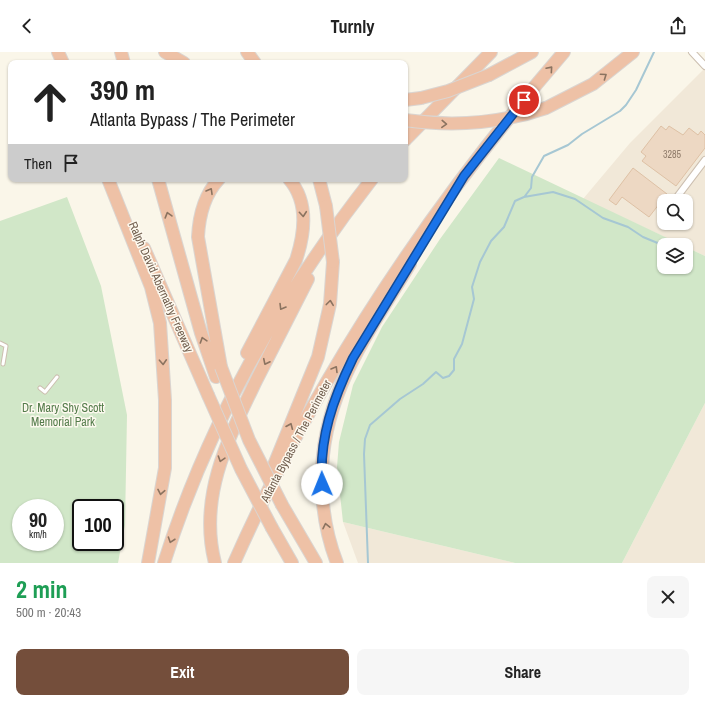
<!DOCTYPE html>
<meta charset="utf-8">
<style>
:root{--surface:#fff;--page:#f6f6f6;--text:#222;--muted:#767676;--accent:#744e3b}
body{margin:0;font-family:"Archivo Narrow",sans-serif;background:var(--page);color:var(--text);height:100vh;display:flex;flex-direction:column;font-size:15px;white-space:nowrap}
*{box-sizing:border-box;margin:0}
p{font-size:13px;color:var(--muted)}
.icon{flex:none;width:22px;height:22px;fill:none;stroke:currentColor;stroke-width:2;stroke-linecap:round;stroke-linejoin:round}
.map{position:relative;height:511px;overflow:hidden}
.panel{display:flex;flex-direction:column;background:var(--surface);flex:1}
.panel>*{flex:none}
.hud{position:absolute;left:8px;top:8px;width:400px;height:122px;border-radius:8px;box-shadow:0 1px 3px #0004;background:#fff;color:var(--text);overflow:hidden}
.fabs{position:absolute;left:657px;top:142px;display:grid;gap:8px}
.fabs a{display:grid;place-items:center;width:36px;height:36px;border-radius:8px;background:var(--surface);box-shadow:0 1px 3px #0004;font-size:20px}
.speed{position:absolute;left:12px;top:447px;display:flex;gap:8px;font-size:20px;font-weight:700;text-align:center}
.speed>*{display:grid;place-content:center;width:52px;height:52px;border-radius:50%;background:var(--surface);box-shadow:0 1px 3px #0004;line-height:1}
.speed small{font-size:10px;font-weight:400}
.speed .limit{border:2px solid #111;border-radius:6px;background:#fff;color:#111}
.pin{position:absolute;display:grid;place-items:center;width:34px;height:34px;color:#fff;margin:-17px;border:2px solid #fff;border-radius:50%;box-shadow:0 1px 4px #0007}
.me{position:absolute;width:44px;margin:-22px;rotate:359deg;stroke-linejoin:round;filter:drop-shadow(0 0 3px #0008)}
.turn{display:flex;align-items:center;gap:14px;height:84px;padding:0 16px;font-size:18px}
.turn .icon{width:52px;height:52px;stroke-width:2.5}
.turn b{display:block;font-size:28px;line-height:34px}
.then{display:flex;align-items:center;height:38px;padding:0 16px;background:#0003;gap:8px;font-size:15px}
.round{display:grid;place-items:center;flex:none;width:42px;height:42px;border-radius:8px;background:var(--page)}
.overview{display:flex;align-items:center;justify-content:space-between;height:68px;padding:0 16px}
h1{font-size:24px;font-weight:700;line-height:30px;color:#1e9e55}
.primary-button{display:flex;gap:8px;margin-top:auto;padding:8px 16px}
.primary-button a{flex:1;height:46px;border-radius:8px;background:var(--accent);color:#fff;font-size:16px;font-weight:700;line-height:46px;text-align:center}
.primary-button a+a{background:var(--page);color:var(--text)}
header{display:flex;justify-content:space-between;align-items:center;height:52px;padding:0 16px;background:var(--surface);font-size:18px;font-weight:700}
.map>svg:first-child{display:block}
</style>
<header><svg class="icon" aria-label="back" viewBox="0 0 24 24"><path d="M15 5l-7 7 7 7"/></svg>Turnly<svg class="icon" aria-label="share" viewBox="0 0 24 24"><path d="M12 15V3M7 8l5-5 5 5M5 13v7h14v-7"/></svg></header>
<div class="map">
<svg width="705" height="511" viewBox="0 0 705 511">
<rect width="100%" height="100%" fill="#faf6e9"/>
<!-- residential -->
<path fill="#f1e8d8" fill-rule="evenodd" d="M705,16v188l-19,-9v-2h-4l-99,-46 47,-56zM664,149h22v22h-22z
M705,351v160h-83z
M343,470l172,41h-157z"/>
<!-- green -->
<path fill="#d1e7c8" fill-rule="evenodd" d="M499,106l183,87h-18v22h22v-20l19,9v147l-83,160h-107l-172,-41 -6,-55 2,-25 14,-57 29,-58 58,-88z
M67,145l34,89 26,129 -2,110 -7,38h-118v-342zM21,456h34v34h-34zM81,456h34v34h-34z"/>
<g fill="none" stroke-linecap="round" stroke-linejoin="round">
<!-- stream -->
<path stroke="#a6c7d3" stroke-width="2" d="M525,144l6,-8 1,-11 12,-21 24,-11 14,-11 38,-23 6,-6 10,-15 18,-38
M368,511l-4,-109 1,-15 5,-14 30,-26 23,-15 13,-12 7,6 6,-2 5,-6v-11l8,-15 12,-45 -2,-12 8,-25 11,-21 13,-14 11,-26 9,-4 29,-5 22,7 28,19 25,9 15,10 17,7"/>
</g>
<!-- building -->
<path fill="#edd8c3" stroke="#dec1a5" d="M661,74l5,4 3,-4 14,9 6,-7 9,7 3,-4 4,4v13l-29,38 -34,-25 4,-5 -5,-4z
M633,116l34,26 -18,23 -27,-20 -6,8 -7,-5z"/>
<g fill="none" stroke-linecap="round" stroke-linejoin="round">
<!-- lane casing -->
<g stroke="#ccbfb0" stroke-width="5">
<path id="lane" d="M0,291l6,3 -3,18
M40,336l5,4 12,-15"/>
</g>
<!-- street casing -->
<g stroke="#ccbfb0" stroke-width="8">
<path id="street" d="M692,0l13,14
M674,149l31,-41"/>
</g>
<!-- highway casing -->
<g stroke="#dad5d1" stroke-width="14">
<path id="highway" d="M58,0l5,11
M121,0l3,11
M165,0l19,11
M247,0l8,11
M489,23l43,-23
M405,48l16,-2
M546,56l47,-24 40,-32
M405,88l86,-88
M108,127l43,108 9,36 5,77v68l-17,95
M158,127l43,154 15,44
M219,127c-15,16 -20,37 -21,58l23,130
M319,127l7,27
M144,196l64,147
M247,301l49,-93c9,-27 13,-58 -7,-81
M272,418l46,-113 12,-53 3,-42
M282,453l34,58
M272,476l20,35
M164,511c44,-140 118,-269 208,-384
M215,511c-17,-66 13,-124 41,-182 17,-34 35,-68 52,-102
M234,511c83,-187 197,-357 330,-511
M337,511c-9,-23 -14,-49 -15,-74 -4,-90 44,-152 88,-225"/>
</g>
<!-- lane -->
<use href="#lane" stroke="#fff" stroke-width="3"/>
<!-- street -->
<use href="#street" stroke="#fff" stroke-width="6"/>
<!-- highway -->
<use href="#highway" stroke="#eec1a6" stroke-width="12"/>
<!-- highway-bridge casing -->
<g stroke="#dad5d1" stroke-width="14" stroke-linecap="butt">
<path id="highway-bridge" d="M421,46l27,-7 41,-16
M405,68c49,7 94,4 141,-12
M326,154l7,56
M221,315l28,73 33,65
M208,343l33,74 31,59"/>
</g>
<!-- highway-bridge -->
<use href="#highway-bridge" stroke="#eec1a6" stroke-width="12"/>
</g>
<!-- one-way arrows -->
<defs><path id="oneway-chevron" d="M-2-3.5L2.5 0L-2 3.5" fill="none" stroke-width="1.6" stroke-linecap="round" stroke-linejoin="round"/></defs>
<g stroke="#8b7360">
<use href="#oneway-chevron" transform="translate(550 17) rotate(-49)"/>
<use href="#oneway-chevron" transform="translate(604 24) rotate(-35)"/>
<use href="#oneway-chevron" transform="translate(444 72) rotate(3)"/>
<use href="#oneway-chevron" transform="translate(210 139) rotate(-60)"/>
<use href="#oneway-chevron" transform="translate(303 162) rotate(85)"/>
<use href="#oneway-chevron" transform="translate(168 163) rotate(-106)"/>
<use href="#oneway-chevron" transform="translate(330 251) rotate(-83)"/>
<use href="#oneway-chevron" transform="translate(282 255) rotate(121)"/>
<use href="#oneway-chevron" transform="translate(203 288) rotate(-108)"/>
<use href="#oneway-chevron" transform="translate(163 310) rotate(87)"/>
<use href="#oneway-chevron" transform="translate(266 310) rotate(116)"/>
<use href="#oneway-chevron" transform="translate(335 317) rotate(-59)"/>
<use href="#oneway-chevron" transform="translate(290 374) rotate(-67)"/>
<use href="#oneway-chevron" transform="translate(221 407) rotate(108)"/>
<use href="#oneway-chevron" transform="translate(161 440) rotate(101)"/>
<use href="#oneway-chevron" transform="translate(326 474) rotate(-102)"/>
<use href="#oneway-chevron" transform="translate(171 488) rotate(109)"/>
</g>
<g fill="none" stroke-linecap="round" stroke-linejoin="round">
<!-- route casing -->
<g stroke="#114b97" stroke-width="10">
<path id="route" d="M322,432c-3,-46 11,-85 31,-126l111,-182 60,-76"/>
</g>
<!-- route -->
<use href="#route" stroke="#1a73e8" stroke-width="7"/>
</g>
<g text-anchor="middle" stroke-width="3" stroke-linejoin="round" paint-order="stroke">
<!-- number labels -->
<g font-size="10" fill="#917d6c">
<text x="672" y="106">3285</text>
</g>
<!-- street labels -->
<g font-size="12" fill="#725f4f" stroke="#fdf9ef">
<text transform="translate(161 235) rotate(66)" y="4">Ralph David Abernathy Freeway</text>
<text transform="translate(296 389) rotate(-62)" y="4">Atlanta Bypass / The Perimeter</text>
</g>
<!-- park labels -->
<g font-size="12" fill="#547c4b" stroke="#fdf9ef">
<text x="63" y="360">Dr. Mary Shy Scott<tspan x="63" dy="14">Memorial Park</tspan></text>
</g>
</g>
</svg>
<div class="fabs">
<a><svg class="icon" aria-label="search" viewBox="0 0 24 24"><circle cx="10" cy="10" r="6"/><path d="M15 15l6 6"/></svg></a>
<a><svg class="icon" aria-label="layers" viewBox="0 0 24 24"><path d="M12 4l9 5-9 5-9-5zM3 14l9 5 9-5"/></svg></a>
</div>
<div class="speed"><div>90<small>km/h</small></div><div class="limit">100</div></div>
<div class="pin" style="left:524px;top:48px;background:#d93025"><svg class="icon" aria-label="arrive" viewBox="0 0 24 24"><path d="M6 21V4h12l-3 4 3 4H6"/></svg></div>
<svg class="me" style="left:322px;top:432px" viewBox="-20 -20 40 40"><circle r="19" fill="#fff"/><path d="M0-13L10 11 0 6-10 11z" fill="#1a73e8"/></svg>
<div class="hud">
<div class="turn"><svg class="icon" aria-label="ahead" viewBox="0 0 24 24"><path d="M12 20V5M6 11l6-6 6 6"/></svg><div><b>390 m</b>Atlanta Bypass / The Perimeter</div></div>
<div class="then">Then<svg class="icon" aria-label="arrive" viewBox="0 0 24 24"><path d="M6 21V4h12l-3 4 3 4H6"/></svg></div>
</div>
</div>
<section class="panel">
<div class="overview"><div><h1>2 min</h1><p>500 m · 20:43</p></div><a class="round"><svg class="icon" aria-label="close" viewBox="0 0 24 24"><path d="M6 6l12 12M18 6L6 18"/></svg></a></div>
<div class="primary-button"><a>Exit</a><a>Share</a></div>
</section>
